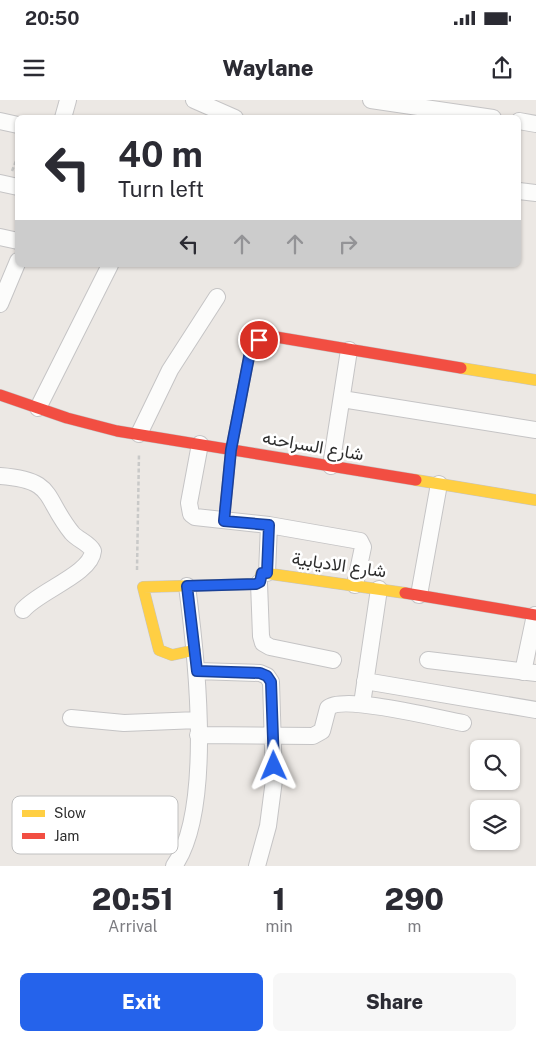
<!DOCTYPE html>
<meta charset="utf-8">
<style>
:root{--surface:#fff;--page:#f7f7f7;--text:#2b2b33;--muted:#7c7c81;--accent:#2563eb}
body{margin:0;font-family:"Public Sans",Vazirmatn,sans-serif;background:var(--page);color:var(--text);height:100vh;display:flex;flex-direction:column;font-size:19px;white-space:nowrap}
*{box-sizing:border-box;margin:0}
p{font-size:16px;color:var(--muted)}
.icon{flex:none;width:28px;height:28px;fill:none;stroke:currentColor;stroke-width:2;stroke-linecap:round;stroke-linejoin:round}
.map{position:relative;height:766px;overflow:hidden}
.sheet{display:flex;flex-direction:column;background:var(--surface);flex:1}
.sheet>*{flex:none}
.hud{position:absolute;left:15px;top:15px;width:506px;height:152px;border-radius:8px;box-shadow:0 1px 4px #0004;background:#fff;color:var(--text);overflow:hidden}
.buttons{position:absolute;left:470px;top:640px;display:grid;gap:10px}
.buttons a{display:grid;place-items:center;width:50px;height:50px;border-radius:8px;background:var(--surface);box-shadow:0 1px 4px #0004;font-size:25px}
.pin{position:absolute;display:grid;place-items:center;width:42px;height:42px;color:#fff;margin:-21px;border:2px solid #fff;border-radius:50%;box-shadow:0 1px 5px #0007}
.me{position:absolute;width:55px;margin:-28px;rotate:359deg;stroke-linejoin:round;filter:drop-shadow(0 0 4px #0008)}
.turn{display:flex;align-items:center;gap:18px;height:105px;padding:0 20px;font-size:22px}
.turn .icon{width:65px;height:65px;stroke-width:2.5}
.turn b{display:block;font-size:35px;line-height:42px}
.lanes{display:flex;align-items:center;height:48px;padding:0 20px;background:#0003;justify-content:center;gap:25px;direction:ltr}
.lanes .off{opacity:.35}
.eta{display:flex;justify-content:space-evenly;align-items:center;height:85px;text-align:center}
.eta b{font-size:30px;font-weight:800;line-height:35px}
.button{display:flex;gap:10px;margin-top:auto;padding:10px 20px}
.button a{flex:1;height:58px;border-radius:8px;background:var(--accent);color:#fff;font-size:20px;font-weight:800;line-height:58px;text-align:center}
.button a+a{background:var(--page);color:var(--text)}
.status{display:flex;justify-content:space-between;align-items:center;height:35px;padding:0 25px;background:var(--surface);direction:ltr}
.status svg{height:14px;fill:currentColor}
header{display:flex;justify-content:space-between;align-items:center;height:65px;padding:0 20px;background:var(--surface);font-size:22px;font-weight:800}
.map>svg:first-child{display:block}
</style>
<div class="status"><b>20:50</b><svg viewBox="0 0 49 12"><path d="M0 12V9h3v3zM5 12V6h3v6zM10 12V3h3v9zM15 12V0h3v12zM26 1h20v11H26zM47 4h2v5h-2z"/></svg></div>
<header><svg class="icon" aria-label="menu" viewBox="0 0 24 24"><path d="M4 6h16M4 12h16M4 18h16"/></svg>Waylane<svg class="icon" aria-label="share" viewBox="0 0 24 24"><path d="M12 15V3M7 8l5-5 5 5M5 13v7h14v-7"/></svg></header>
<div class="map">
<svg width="536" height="766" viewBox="0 0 536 766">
<rect width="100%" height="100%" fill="#ece8e4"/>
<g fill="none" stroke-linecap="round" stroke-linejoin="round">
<!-- street casing -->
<g stroke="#c5c4c5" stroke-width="18">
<path id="street" d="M194,0l41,18
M371,0l122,18
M63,18l5,-18
M0,21l18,4
M519,21l17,3
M0,83l18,4
M519,91l17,2
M0,137l18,4
M0,204l18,-43
M342,299l194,31
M38,308l72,-143
M139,334l31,-64 47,-73
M200,344l-11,59 2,11 4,3 74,8 91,16 3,6 -8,38
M331,366l18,-116
M0,376c56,4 43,21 72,57 6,7 17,10 21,18 -2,23 -54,40 -70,59
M267,473l2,-48
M259,483l2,53 2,7 7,4 63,13
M419,495l20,-111
M428,560l108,13
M197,571l63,2 7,3 4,6 3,98 -6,46 -11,40
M523,572l12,-57
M365,581l171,29
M362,604l17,-115
M71,618l53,5 74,-3
M198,635l115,1 9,-5 6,-23c15,-14 112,11 135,15
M174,766c40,-56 22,-213 13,-280"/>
</g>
<!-- slow casing -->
<g stroke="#c5c4c5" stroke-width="12">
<path id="slow" d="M461,268l75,12
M416,380l120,20
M195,550l-23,5 -13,-5 -16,-63 113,-3 4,-3 1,-7 3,-1 141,20"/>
</g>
<!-- jam casing -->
<g stroke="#c5c4c5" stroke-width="12">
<path id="jam" d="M0,295l67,23 50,13 299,49
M224,421l7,-71 19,-98 9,-12 11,-4 191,32
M405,493l131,22"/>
</g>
<!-- path -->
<path stroke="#c9c9c8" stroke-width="2.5" stroke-dasharray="4 2.5" stroke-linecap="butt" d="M12,71l6,-15
M137,470l2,-117"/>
<!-- street -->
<use href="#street" stroke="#fcfcfb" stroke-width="16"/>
<!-- slow -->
<use href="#slow" stroke="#ffcf43" stroke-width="11"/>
<!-- jam -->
<use href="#jam" stroke="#f24e42" stroke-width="11"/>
</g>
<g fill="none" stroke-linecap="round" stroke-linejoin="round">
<!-- route casing -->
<g stroke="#184099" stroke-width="12">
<path id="route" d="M259,240l-9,12 -19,98 -7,71 45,4 -2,48h-5l-2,9 -4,2 -69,2 10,85 63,2 7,3 4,6 3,84"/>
</g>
<!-- route -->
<use href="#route" stroke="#2563eb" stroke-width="9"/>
</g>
<g text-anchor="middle" stroke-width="5" stroke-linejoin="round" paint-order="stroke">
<!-- street labels -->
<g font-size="18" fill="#2e2e2e" stroke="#fff">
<text transform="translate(313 346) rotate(10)" y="6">شارع السراحنه</text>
<text transform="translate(339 465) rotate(8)" y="6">شارع الاديابية</text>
</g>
</g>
<!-- legend -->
<rect x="12" y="696" width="166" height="58" rx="8" fill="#fff" stroke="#c0c0c0" stroke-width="1"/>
<rect x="22" y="710" width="23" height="7" fill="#ffcf43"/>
<rect x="22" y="733" width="23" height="6" fill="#f24e42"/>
<g font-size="14" fill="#2e2e2e">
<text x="54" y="718">Slow</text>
<text x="54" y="741">Jam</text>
</g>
</svg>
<div class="buttons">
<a><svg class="icon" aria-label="search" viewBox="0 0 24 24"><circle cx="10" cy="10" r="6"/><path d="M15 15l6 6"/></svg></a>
<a><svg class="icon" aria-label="layers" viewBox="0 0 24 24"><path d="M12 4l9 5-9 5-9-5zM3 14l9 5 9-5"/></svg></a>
</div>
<div class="pin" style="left:259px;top:240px;background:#d93025"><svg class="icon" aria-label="arrive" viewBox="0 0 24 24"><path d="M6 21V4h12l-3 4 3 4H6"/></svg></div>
<svg class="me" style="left:274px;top:666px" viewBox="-20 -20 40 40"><path d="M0-17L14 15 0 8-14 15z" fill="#2563eb" stroke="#fff" stroke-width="4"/></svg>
<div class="hud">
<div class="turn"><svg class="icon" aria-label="left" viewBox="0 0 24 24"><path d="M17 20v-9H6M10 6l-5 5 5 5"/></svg><div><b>40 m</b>Turn left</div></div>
<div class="lanes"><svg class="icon" aria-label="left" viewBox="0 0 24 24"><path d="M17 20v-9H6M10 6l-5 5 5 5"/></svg><svg class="icon off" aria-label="ahead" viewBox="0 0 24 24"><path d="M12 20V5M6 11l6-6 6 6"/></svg><svg class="icon off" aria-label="ahead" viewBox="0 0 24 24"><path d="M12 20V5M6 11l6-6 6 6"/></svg><svg class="icon off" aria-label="right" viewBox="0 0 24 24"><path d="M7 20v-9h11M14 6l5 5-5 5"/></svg></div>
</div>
</div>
<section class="sheet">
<div class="eta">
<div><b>20:51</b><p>Arrival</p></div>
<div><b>1</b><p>min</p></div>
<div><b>290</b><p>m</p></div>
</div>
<div class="button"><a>Exit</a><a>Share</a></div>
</section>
